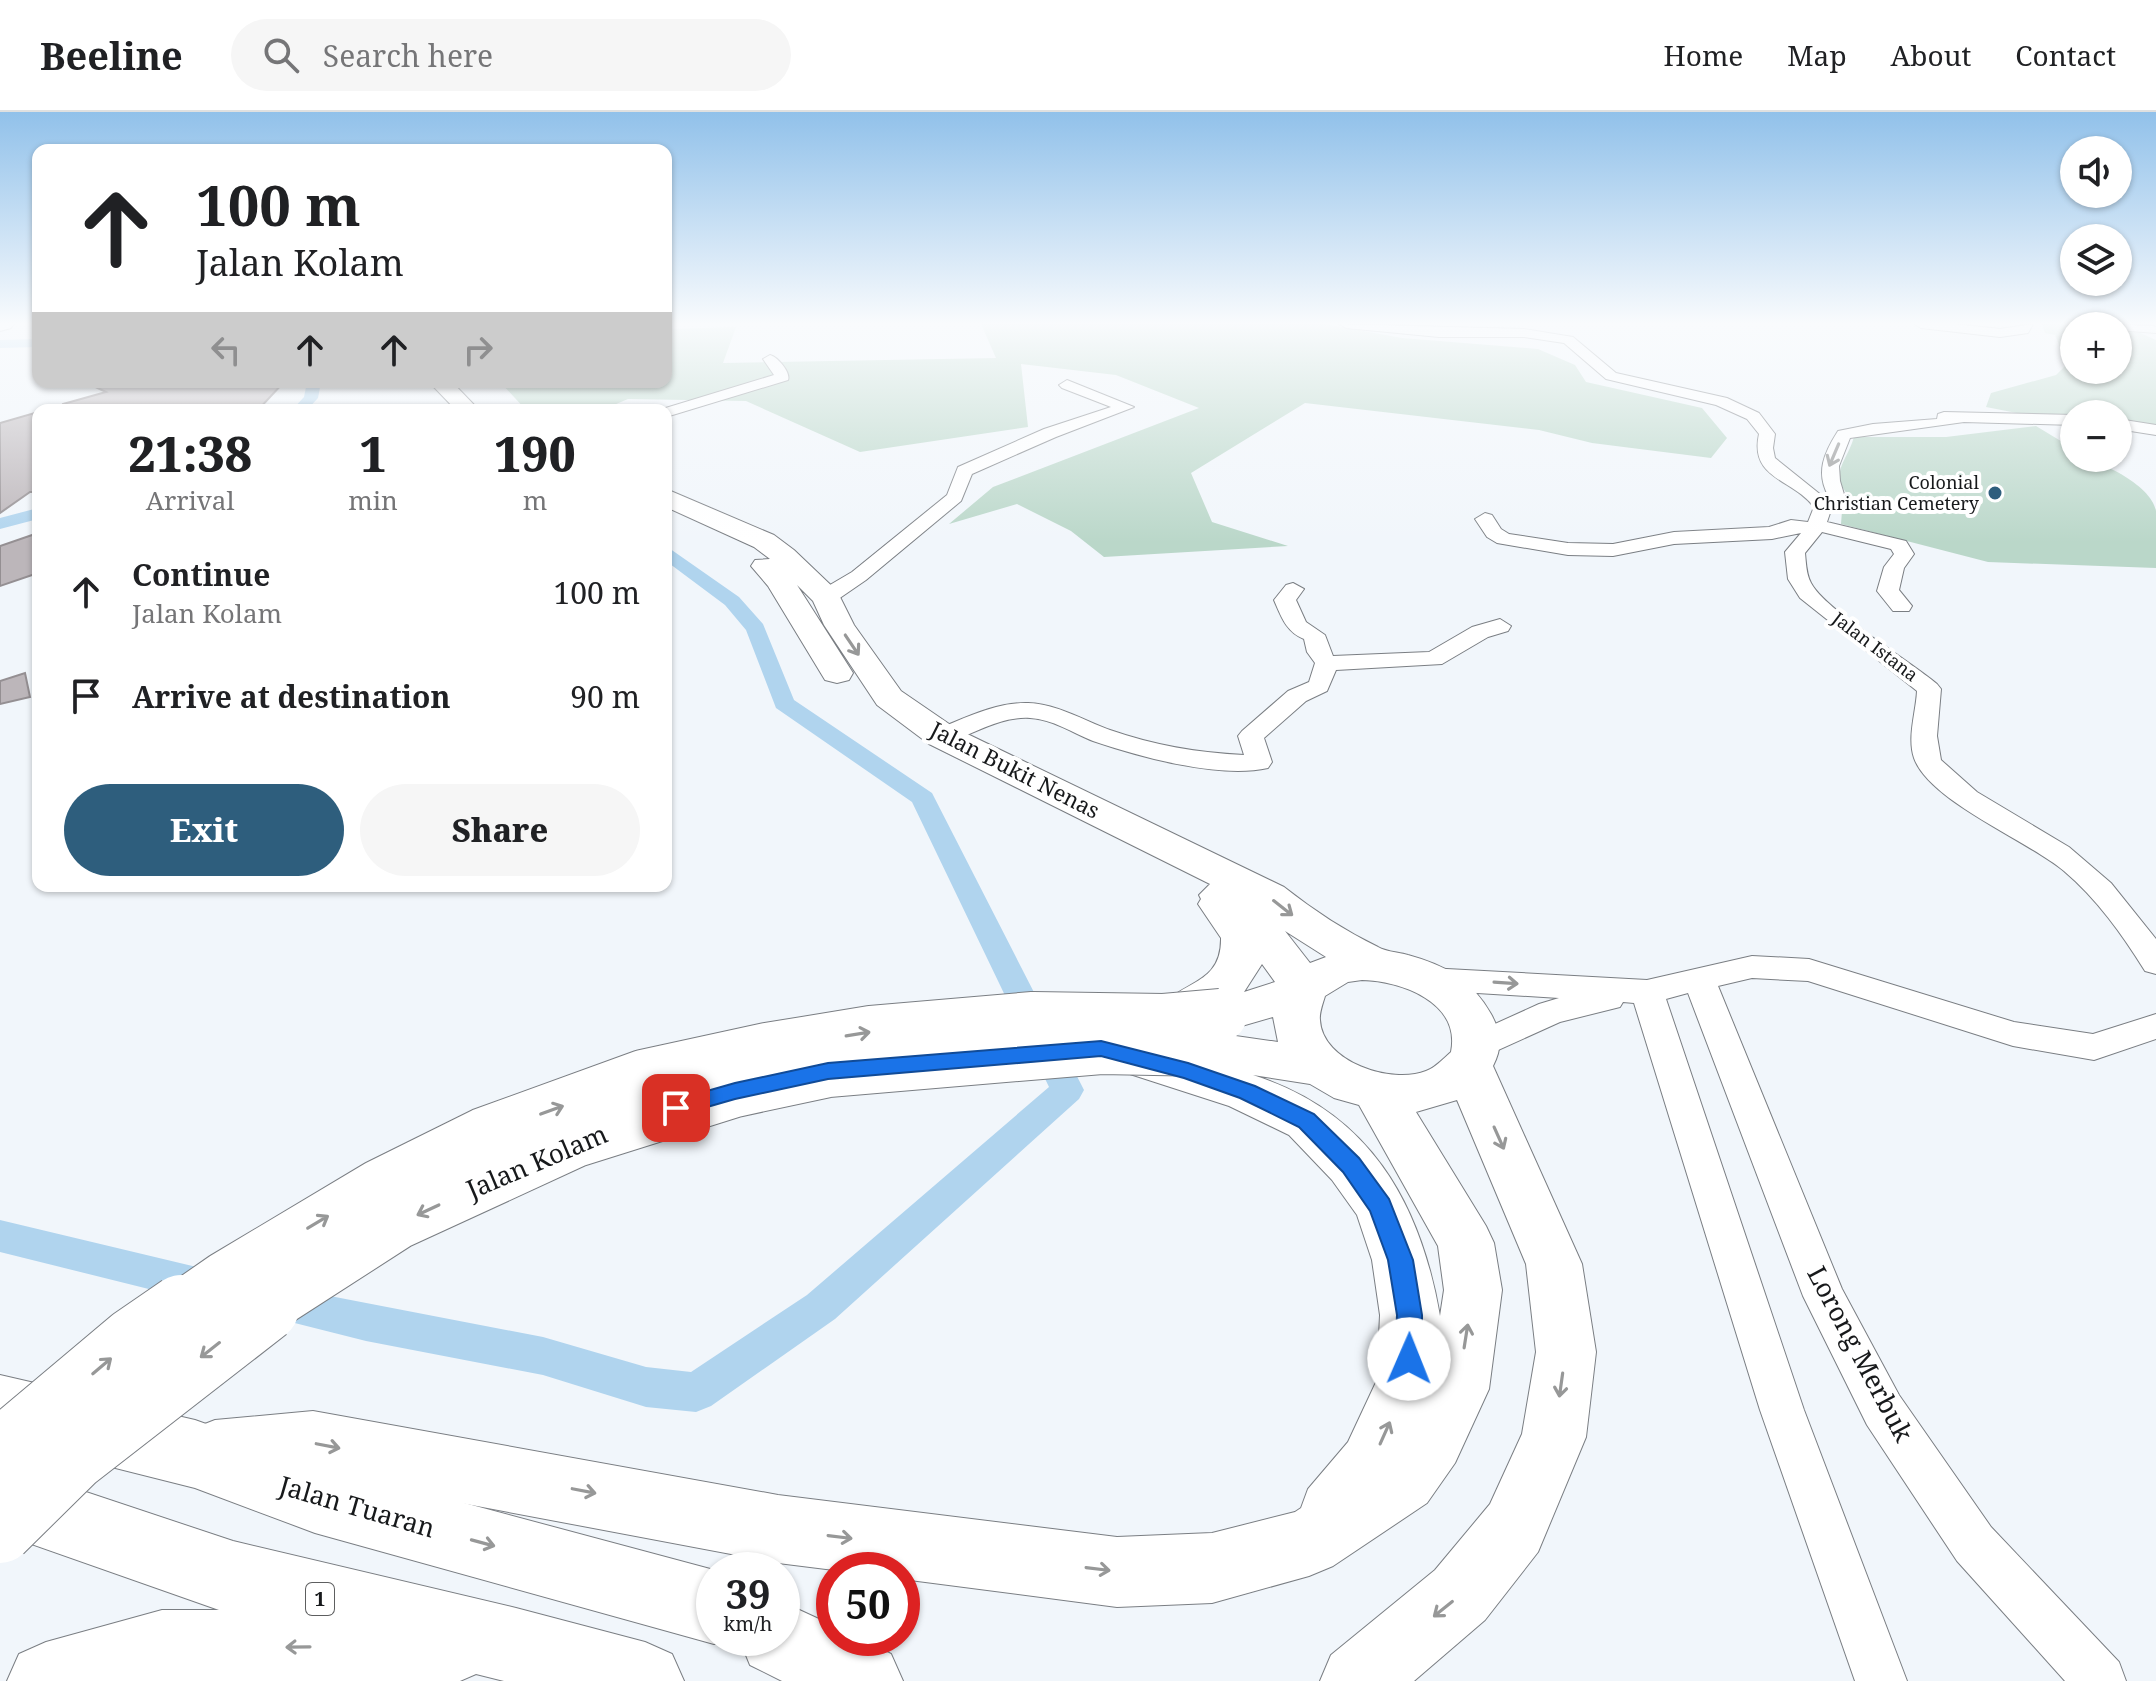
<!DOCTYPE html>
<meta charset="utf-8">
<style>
:root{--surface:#fff;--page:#f6f6f6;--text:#202124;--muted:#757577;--line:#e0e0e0;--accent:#2e5e7d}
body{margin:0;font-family:"Noto Serif",serif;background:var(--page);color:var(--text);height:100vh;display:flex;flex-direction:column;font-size:30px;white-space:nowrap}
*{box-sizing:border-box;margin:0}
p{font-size:26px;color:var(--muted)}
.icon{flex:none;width:44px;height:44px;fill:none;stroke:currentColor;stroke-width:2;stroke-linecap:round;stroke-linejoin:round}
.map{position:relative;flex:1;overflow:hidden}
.sheet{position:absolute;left:32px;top:292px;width:640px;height:488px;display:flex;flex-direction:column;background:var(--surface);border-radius:16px;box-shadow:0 2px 6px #0004}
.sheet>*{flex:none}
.top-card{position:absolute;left:32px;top:32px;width:640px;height:244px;border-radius:16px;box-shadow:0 2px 6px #0004;background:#fff;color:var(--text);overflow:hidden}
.tools{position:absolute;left:2060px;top:24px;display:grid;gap:16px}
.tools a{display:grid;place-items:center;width:72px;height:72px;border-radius:50%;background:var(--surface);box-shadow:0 2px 6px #0004;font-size:40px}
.speed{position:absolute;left:696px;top:1440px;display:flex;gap:16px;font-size:40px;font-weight:700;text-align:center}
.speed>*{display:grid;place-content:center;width:104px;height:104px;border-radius:50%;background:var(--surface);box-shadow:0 2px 6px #0004;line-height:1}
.speed small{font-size:20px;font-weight:400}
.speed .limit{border:12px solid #d22;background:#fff;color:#111}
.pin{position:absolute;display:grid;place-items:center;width:68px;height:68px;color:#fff;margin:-34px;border-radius:16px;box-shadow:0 4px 12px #0006}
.me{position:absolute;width:88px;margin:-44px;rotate:1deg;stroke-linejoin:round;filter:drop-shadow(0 0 6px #0008)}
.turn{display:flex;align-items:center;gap:28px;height:168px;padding:0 32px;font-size:36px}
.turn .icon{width:104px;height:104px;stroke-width:2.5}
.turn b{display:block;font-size:56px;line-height:68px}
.lanes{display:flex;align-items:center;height:76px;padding:0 32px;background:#0003;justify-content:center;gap:40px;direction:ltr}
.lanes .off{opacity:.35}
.eta{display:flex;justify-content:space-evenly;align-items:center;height:136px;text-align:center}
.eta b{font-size:48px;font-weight:800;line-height:56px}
.button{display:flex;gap:16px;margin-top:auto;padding:16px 32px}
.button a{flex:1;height:92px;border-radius:48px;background:var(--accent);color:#fff;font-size:32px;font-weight:800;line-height:92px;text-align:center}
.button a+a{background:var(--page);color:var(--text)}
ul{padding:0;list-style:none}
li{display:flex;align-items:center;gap:24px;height:104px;padding:0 32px}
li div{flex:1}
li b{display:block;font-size:30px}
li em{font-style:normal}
header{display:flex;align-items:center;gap:48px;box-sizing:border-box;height:112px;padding:0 40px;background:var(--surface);border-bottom:2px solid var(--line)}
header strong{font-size:38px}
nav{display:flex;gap:44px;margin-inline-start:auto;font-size:28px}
.search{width:560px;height:72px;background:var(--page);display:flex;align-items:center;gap:20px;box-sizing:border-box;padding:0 28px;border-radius:44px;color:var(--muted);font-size:30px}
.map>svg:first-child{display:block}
</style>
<header>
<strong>Beeline</strong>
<div class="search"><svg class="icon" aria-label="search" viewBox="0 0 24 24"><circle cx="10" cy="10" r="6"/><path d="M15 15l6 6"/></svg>Search here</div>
<nav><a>Home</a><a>Map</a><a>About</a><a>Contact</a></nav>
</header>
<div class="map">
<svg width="2156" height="1569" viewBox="0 0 2156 1569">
<rect width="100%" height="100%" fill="#f1f6fb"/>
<!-- green -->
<path fill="#bad7c9" d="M981,212h344l77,14 136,11 37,16 11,17 116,26 25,30 -16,20 -119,-15 -53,-13 -234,-27 -114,70 21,49 76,24 -184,11 -33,-26 -54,-27 -68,20 44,-37 206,-79 -83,-33 -95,-11 7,63 -168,25 -114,-51 -118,-2 -26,11h-76l-26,-28h166v-53l70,-2 -13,36 273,-5z
M2042,212l59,2h-27v44h44v-41l18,2 20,9v88l-38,-6v-8h-44v4l-47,-3 -41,-8 5,-14 65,-18 11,-11 -12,-29 -10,-2z
M2036,314l38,23v9c23,0 78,27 82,53 0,18 0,39 0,57l-168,-6 -147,-38 1,-13 8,-5 1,-8c-24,-24 -4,-36 3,-61h92z"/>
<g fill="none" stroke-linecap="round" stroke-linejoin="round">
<!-- canal -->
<path fill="#b0d4ee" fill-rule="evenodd" d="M38,227v8l-38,1v-8z
M307,270h14l-3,16 -11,12h-15l12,-13z
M38,396v11l-38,10v-11z
M666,434l73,51 24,27 31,76 138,93 152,297 -5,9 -244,220 -124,87 -15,6 -50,-5 -103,-32 -177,-34 -107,-27 -6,-12 6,-12 14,-5 270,52 103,30 45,5 116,-77 242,-208 -137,-285 -136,-94 -30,-78 -21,-25 -59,-44z
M0,1108l205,49 14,5 5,12 -5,12 -14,5 -205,-51z"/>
</g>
<!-- building -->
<path fill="#bcb6ba" stroke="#948f92" stroke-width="2" d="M85,270h199l-26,28h-194l-1,-6 43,-12z
M38,300v80h-8l-30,21v-90z
M38,421v40l-38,13v-40z
M25,561l5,24 -30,7v-23z"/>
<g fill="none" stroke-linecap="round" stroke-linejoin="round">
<!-- street casing -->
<g stroke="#7a7e83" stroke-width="2">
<path id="street" d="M1339,212l185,5 49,8 43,36 111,25 32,15 16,21 -2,14 2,10 51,41 3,-2c-14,-24 -5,-44 9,-66l35,-7 64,-5 1,-5 6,-2 130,3v10l-110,-3 -114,16 -11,28 1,15 6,20 -15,9 -4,12 79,19 8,13 -10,14 -5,22 13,16 -3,5h-16l-16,-20 7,-24 10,-13 -3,-5 -69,-17 -17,21c1,9 1,21 6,30 14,27 99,78 126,101l4,5 -4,47 4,24 36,32 92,55 42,36 45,56v35l-11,-3c-23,-37 -48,-72 -81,-100 -37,-31 -135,-70 -150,-113 -7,-21 2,-46 3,-67l-117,-93 -12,-19 -3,-27 16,-19 -29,6 -98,5 -61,12 -45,-1 -71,-12 -10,-6 -12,-18 10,-6 7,2 9,14 8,5 59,9 45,1 61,-12 95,-5 22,-7 17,2 6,-15c-21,-28 -65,-28 -55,-73l-12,-15 -31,-14 -110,-26 -42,-36 -40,-6h-85l-93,-9z
M1914,212h41l45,5 33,-5 -5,9 -28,4 -79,-9z
M2097,212l56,2 3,1v6l-38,-3v-4z
M770,243c8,2 21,18 18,25l-122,37v-7h-7l115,-35 -11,-16z
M1067,268l67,27 -78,30 -84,37 -11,27 -95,79 -32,22h-16l-3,-5 3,-5 34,-20 95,-77 11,-28 86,-38 67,-22 -49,-19 -3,-3z
M2118,307l38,6v10l-38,-6z
M1293,471l11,6 -8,11 10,22 19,13 8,21 96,-4 43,-25 28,-8 11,7 -3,5 -20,6 -46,27 -106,6 -9,21 -21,10 -42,37 8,24 -4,6c-48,11 -128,-11 -175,-27 -20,-8 -41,-22 -63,-23 -32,-2 -58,18 -88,26l-9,-3 -4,-5 4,-5c30,-12 62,-29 95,-28 29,1 55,17 82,27 43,15 89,23 134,25l-6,-19 4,-5 46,-40 21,-9 6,-19 -8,-11 -3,-13c-18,-7 -23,-23 -30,-39l12,-15z
M1752,844l57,3 205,63 79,12 63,-20v25l-62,21 -81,-14 -205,-65 -56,-3 -34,8 124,303 57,106 92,132 128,135 7,19h-61l-108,-120 -90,-136 -64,-129 -115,-303 -22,6 138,411 103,271h-52l-95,-271 -126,-407 -11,-1 -3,5 -60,15 -84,38 -12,-4 -5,-9 5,-9 75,-34 20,-6 -131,-8 -11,-3 -5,-8 5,-8 11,-3 219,12z"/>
</g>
<!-- secondary casing -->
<g stroke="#7a7e83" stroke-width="2">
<path id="secondary" d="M429,270h23l27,28h-23z
M666,377l108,46 20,15 43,41 17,34 47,66 54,37 329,159c29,23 61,44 94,60 9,5 20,5 30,8 37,10 64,25 83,59 10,18 12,33 2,52l89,198 14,88 -10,85 -48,115 -53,68 -71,61h-94l11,-26 104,-85 55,-66 32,-70 14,-82 -10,-88 -69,-164 -41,12 70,114 8,17 8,47 -13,99 -34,74 -28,40 -94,63 -24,10 -97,27 -95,4 -215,-28v-9h-68l-56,-7 -465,-88 -98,9 -23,-9 -9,-23 9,-23 23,-9 98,-9 465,84 339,42 95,-4 83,-21 6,-4 7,-19 40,-47 29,-62 3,-65 -8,-55 -15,-45 -25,-35 -43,-45 -60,-29 -99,-32 -7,-13 7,-13 17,-5 40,12 -3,-5 7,-13 17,-5 70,10 -5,-25 -52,15 -17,-5 -2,-5 -22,8 -17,-5 -6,-12c19,-33 65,-25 64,-75l-23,-34 3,-5 -2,-4 11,-11 -281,-140 -52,-39 -53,-80 -11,-24 -16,-16 56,88 -4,7 -12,3 -12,-3 -57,-94 -17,-20 4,-6 15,-1 -16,-12 -88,-40zM1285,819l41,26 -16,6zM1262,852l13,18 -31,10zM1362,868c39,1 99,22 89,72 -8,7 -16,16 -25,19 -34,14 -104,-9 -106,-51 -1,-7 3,-17 5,-24l23,-14zM1253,963l57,9 24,14 25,7 79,141 6,44 -4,26c-20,-115 -71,-204 -187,-241z"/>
</g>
<!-- primary casing -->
<g stroke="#7a7e83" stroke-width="2">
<path id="primary" d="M0,212h14l-3,4 -11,3z
M0,1263l195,45 120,43 399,107v68h15l-15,6 -399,-111 -120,-45 -195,-49z
M2,1352l231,77 283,67 129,34 27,12 12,27h-180l-28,-7 -16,7h-453l12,-27 27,-12 116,-32h57l-219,-77z
M782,1490l52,24v12h25l32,16 12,27h-121l-32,-16 -11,-27h43z"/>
</g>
<!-- street -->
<use href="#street" fill="#fff" fill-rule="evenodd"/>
<!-- secondary -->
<use href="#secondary" fill="#fff" fill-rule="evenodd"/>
<!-- primary -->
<use href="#primary" fill="#fff" fill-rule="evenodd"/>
<!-- secondary-bridge-far1 casing -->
<g stroke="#7a7e83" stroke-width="54" stroke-linecap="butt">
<path id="secondary-bridge-far1" d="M178,1198l46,-32 154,-92 105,-52 160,-58 124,-27 104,-17 162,-14 131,2 57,-5
M263,1198l135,-87 178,-82 159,-50 93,-20 273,-23 107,2"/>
</g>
<!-- secondary-bridge casing -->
<g stroke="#7a7e83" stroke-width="68" stroke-linecap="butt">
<path id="secondary-bridge" d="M0,1341l133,-112 48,-33
M0,1418l73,-72 193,-150"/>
</g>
<!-- secondary-bridge-far1 -->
<use href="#secondary-bridge-far1" stroke="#fff" stroke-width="52"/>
<!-- secondary-bridge -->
<use href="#secondary-bridge" stroke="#fff" stroke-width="66"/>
</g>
<!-- one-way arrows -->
<defs><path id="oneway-shaft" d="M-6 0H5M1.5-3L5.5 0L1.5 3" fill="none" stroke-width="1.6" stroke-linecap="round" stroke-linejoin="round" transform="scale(2)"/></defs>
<g stroke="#979898">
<use href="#oneway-shaft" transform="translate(1834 343) rotate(113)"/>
<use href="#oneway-shaft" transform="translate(852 533) rotate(56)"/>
<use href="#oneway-shaft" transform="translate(1283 796) rotate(38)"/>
<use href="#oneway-shaft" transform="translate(1506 871) rotate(4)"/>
<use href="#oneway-shaft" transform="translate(858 922) rotate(-9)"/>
<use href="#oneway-shaft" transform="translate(552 998) rotate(-20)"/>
<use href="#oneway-shaft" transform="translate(1499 1026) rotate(66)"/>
<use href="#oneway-shaft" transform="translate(428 1098) rotate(155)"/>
<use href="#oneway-shaft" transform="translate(318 1110) rotate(-31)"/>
<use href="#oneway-shaft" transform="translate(1466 1224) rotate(-81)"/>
<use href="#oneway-shaft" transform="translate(210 1238) rotate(142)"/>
<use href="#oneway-shaft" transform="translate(102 1254) rotate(-40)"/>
<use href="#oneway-shaft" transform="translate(1561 1273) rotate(98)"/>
<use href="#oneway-shaft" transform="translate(1385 1321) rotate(-66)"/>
<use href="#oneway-shaft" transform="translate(328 1334) rotate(11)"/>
<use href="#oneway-shaft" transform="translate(584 1379) rotate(11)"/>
<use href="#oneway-shaft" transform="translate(840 1425) rotate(7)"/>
<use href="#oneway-shaft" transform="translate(483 1431) rotate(15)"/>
<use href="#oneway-shaft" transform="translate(1098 1457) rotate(7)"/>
<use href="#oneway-shaft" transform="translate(1443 1497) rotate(141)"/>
<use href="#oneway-shaft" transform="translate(298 1535) rotate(179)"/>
</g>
<!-- sky -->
<linearGradient id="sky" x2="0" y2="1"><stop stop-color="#91c1ea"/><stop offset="0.49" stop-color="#f9fbfd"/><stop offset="1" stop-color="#f9fbfd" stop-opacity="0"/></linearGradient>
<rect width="2156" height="431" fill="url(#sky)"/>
<!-- route -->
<path fill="#1a73e8" stroke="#114b97" stroke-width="2" d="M1101,929l87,22 67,23 59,28 45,44 30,41 24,61 9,55v44l-4,9 -9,3 -10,-3 -4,-9 2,-44 -9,-55 -18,-49 -27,-39 -44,-45 -59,-29 -56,-20 -83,-22 -273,23 -93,20 -59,17 -8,-2 -3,-6 3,-6 67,-19 93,-20z"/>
<!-- markers -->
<circle fill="#2e5e7d" stroke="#fff" stroke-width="3" cx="1995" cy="381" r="8"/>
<g text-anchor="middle" stroke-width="8" stroke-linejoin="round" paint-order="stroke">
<!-- far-poi labels -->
<g font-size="18" fill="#17191b" stroke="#fff" text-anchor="end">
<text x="1979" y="377">Colonial<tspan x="1979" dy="21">Christian Cemetery</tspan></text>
</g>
<!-- far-street labels -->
<g font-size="18" fill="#17191b" stroke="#fff">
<text transform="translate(1875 535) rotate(37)" y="6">Jalan Istana</text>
</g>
<!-- shield labels -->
<rect fill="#fff" stroke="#5d5e5f" stroke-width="2" x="306" y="1471" width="28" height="32" rx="6"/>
<g font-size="20" font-weight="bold" fill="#17191b">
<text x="320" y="1494">1</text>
</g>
<!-- street labels -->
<g font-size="22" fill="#17191b" stroke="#fff">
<text transform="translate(1015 658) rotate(27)" y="8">Jalan Bukit Nenas</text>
</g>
<!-- near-street labels -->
<g font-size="26" fill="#17191b" stroke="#fff">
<text transform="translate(537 1050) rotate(-23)" y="9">Jalan Kolam</text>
<text transform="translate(1860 1242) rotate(62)" y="9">Lorong Merbuk</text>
<text transform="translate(357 1395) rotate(16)" y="9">Jalan Tuaran</text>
</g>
</g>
</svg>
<div class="tools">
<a><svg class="icon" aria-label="sound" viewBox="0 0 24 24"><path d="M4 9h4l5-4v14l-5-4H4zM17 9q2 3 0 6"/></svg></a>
<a><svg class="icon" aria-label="layers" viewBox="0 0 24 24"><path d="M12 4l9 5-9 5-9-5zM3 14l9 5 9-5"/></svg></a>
<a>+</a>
<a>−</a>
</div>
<div class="speed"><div>39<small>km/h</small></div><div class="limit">50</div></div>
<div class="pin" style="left:676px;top:996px;background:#d93025"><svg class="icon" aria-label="arrive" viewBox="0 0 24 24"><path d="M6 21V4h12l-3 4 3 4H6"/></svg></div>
<svg class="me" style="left:1409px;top:1247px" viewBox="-20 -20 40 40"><circle r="19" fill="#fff"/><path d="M0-13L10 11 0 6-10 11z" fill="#1a73e8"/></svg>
<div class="top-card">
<div class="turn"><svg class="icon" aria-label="ahead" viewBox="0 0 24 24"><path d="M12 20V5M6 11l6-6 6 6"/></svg><div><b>100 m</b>Jalan Kolam</div></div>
<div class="lanes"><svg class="icon off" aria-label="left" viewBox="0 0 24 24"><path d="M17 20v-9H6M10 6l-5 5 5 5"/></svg><svg class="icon" aria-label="ahead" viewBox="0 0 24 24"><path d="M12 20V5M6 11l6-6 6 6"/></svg><svg class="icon" aria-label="ahead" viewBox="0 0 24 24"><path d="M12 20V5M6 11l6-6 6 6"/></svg><svg class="icon off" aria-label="right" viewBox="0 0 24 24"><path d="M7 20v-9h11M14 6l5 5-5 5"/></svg></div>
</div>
<section class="sheet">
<div class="eta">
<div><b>21:38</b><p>Arrival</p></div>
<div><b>1</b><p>min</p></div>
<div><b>190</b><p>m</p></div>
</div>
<ul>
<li><svg class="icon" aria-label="ahead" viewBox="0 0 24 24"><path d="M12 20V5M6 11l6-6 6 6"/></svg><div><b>Continue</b><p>Jalan Kolam</p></div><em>100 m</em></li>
<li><svg class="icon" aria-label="arrive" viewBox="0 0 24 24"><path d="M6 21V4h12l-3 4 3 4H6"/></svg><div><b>Arrive at destination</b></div><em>90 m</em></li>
</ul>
<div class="button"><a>Exit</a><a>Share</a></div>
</section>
</div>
